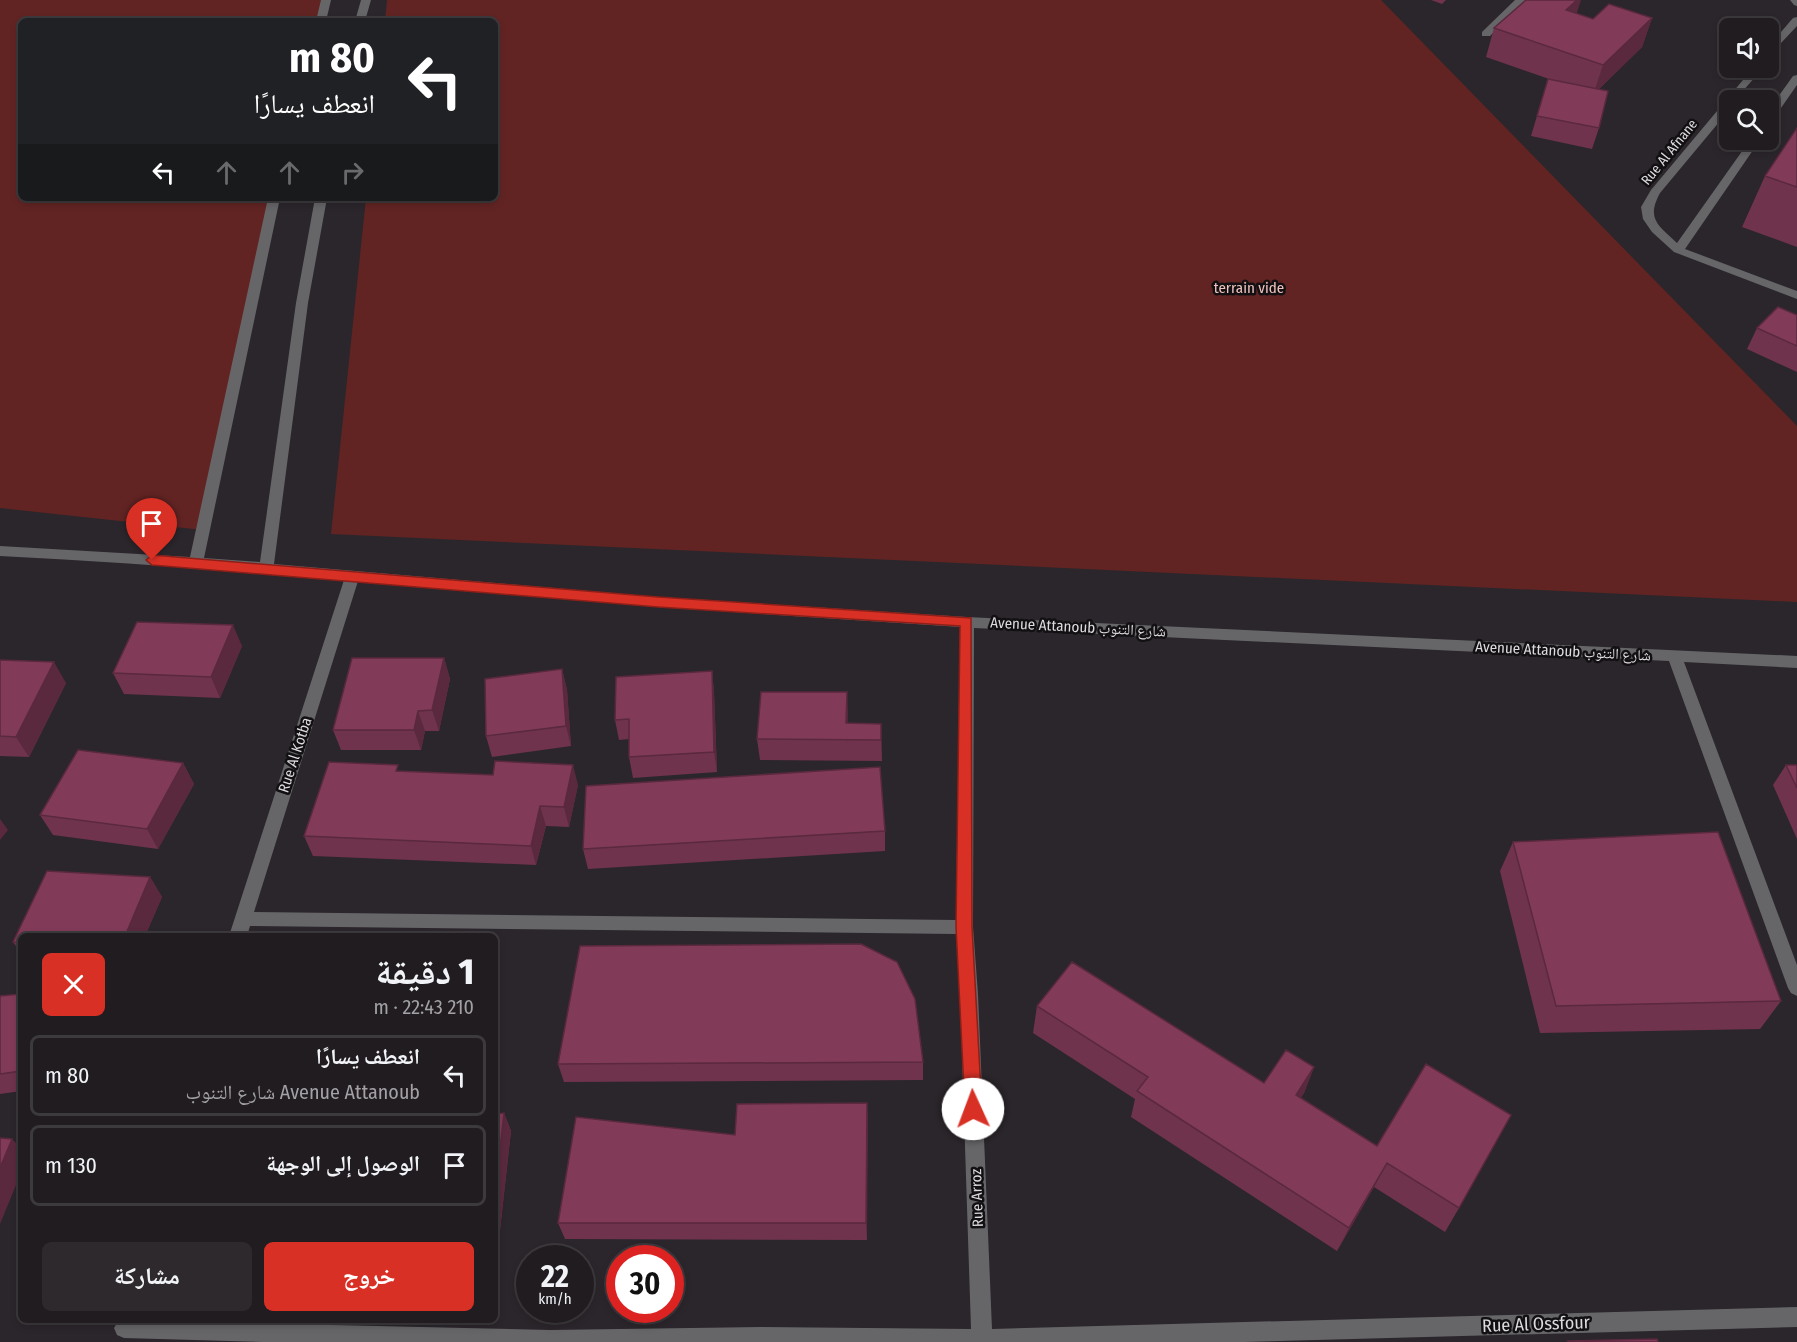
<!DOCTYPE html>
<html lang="ar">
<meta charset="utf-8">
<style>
:root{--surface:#201c20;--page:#2d292d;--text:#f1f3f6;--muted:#a2a1a5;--line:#3d3a3e;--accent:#d93025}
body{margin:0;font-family:"Fira Sans Condensed","Noto Naskh Arabic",sans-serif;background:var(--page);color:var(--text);direction:rtl;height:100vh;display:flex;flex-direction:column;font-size:22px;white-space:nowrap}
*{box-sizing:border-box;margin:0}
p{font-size:20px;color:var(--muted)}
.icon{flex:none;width:33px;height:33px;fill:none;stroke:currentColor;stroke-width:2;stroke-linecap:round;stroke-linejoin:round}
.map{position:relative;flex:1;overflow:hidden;direction:ltr}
.details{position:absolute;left:18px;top:933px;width:480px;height:390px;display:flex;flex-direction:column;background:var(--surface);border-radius:9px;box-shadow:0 3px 9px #0003,0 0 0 2px var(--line);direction:rtl}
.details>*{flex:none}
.banner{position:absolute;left:18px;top:18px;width:480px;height:183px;border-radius:9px;box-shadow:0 3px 9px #0003,0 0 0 2px var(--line);direction:rtl;background:#202124;color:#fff;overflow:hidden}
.fabs{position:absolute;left:1719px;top:18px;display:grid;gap:12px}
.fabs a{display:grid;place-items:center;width:60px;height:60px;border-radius:9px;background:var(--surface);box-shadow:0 3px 9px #0003,0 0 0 2px var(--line);font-size:30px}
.speed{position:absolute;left:516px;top:1245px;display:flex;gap:12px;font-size:30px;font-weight:700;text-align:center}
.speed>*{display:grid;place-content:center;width:78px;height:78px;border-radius:50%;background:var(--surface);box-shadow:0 3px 9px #0003,0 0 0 2px var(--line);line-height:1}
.speed small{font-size:15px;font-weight:400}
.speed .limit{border:9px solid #d22;background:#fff;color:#111}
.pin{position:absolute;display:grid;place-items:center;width:51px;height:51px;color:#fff;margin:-62px -26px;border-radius:50% 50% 50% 0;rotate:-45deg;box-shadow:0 0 6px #0007}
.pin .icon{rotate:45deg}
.me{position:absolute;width:66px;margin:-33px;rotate:358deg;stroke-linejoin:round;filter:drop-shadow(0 0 4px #0008)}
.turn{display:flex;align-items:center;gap:21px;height:126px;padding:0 24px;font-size:27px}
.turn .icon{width:78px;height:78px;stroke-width:2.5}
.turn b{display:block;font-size:42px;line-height:51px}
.lanes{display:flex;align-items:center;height:57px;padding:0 24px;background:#0003;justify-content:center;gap:30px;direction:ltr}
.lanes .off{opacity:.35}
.round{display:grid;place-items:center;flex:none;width:63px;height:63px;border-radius:9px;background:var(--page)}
.overview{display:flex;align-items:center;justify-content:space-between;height:102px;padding:0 24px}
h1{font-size:36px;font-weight:800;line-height:45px}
.action{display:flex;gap:12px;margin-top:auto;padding:12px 24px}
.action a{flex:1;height:69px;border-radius:9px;background:var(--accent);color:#fff;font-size:24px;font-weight:800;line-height:69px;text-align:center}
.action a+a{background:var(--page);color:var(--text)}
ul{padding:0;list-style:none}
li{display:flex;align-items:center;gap:18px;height:81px;margin:0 12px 9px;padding:0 12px;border:3px solid var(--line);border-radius:9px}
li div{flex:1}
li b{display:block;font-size:22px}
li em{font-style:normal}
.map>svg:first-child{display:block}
</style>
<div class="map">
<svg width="1797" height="1342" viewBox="0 0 1797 1342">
<rect width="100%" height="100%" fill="#2b262b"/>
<!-- green -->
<path fill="#612423" d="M0,0h324l-5,21h-298v177h257l-75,332 -203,-22z
M387,0h994l416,426v176l-1466,-68 35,-336h129v-177h-110z"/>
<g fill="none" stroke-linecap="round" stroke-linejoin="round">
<!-- minor -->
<path fill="#666669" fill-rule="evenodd" d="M321,0h10l-5,21h-10z
M361,0h10l-6,21h-10z
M1515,0h11l-36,36h-8v-4z
M1790,0h7v6l-3,-1z
M1797,17v9l-29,31v-10l25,-29z
M1753,68h10l-28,32h-5v9l-70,84c-14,26 -2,32 17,50l73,-103h10l-75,109 112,42v8l-123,-47 -22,-20 -9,-13 -2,-12 10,-17z
M1797,75v10l-25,36 -4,1v-11l25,-35z
M268,198h12l-76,360 56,4 36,-259 19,-105h12l-19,105 -34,261 384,33 309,20 830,39v12l-113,-6 113,303v31l-6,-3 -3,-5 -119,-327 -695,-33 -1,299 5,67 14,335 805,-22v20l-553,15h-981l-139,-4 -7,-3 -3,-7 5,-8 431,10 211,-3 210,2 -11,-335 -4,-60 -706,-8 -3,10h-18l115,-356c-114,-10 -229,-18 -344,-24v-10l190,11zM358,581l300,26 302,20 -4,293 -702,-8z"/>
</g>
<!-- wall -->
<path fill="#6f334d" d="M1431,0h15l-4,4z
M1576,13l17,6 59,-1 -10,29 -43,42v39l-7,21 -61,-13 17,-57h1l-63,-22 8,-29z
M1797,128v119l-55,-20 23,-51z
M1797,315v57l-50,-23 10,-21z
M242,646l-22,52 -96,-4 -11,-21z
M444,658l6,21 -11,52h-14l-4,19h-80l-8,-20z
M0,660l66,23 -37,74 -29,-1z
M562,669l5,21 4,56 -79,11 -6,-21z
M712,671l2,21 3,80 -84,6 -4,-21v-18l-10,1 -4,-20z
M847,692v31l34,1 1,37 -122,-1 -3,-21z
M183,763l11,21 -36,65 -105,-14 -13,-20z
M1786,765h11v74l-24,-54z
M400,771l178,14 -9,42 -23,-1 -10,39 -223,-9 -9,-20z
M885,831v20l-297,18 -5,-20z
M1513,842l268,159 -21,28 -220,4 -40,-162z
M47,871l103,6 12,20 -17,39h-124v17l-8,-11z
M21,994v97l-21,3v-98z
M1037,1006l227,77 50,-16 -10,26 -4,5 159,110 -14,24 -71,-45 -37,64 -206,-134 4,-18 -102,-66z
M923,1062v18l-359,2 -6,-18z
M867,1103v137l-302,-1 -7,-16 177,-88z
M504,1113l7,18 -12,108h-4v-125z"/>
<!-- shaded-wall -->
<path fill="#5a293e" d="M1577,0h4l-8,25 -7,-15z
M1652,18l-10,29 -49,48 10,-30z
M233,625l9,21 -22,52 -9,-21z
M444,658l6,21 -11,52 -7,-21z
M54,662l12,21 -37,74 -13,-20z
M562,669l5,21 4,56 -5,-20z
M712,671l2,21 3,80 -3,-20z
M847,692l1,21 -1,31 -1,-21z
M418,711l7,20 -4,19 -7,-20z
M183,763l11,21 -36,65 -11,-20z
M573,765l5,20 -9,42 -5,-20z
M540,806l6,20 -10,39 -5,-19z
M0,819l8,11 -8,10z
M150,877l12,20 -17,39h-20z
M1314,1067l-10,26 -18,28 10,-26z
M867,1103l1,18 -1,119 -1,-17z
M504,1113l7,18 -12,108 -4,-8v-39z
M12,1139l9,9v25l-21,51v-56z
M1387,1163l-13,24 -37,64 12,-23z"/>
<!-- building -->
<path fill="#813b59" stroke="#5a293e" stroke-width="1.5" d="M1526,0h51l-11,10 27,9 16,-15 43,14 -49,47 -109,-37z
M1548,79l60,12 -9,37 -62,-12z
M1797,128v59l-32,-11z
M1778,307l19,8v31l-40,-18z
M137,622l96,3 -22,52 -98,-4z
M352,658h92l-12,52 -14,1 -4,19h-81z
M0,660l54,2 -38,75 -16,-1z
M562,669l4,57 -80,10 -1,-57z
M712,671l2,81 -85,5v-38l-14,1 1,-43z
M761,692h86l-1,31 35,1v16l-124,-1z
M78,750l105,13 -36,66 -107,-14z
M495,761l78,4 -9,42 -24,-1 -9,40 -227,-10 25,-74 69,3 -2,6 97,4z
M1786,765h11v23z
M880,767l5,64 -302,18 3,-63z
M1718,832l63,169 -225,5 -43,-164z
M47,871l103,6 -25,59h-104v7l-8,-1z
M861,944l36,18 18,37 8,63 -365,2 22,-118z
M1072,962l192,121 22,-33 28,17 -18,28 81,51 49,-82 85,51 -52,93 -72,-45 -38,65 -212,-137 11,-14 -111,-71z
M21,994v77l-21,3v-78z
M867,1103l-1,120h-308l18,-106 159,18 2,-31z
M504,1113l-9,79v-78z
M0,1138l12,1 -12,29z
M1657,1339l1,3h-89l-1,-1z"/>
<!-- route -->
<path fill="#d93025" stroke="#8d1f18" stroke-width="1.5" d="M152,555l506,42 313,21 1,309 10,182 -3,6 -6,2 -6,-2 -2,-6 -9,-182 4,-301 -302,-19 -506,-42 -6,-5z"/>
<g text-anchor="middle" stroke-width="5" stroke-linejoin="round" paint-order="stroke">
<!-- far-street labels -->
<g font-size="14" fill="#dedbde" stroke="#121012">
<text transform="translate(1669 152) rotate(-51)" y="5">Rue Al Afnane</text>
</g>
<!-- park labels -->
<g font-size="15" fill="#f0c2be" stroke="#121012">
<text x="1249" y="293">terrain vide</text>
</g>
<!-- street labels -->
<g font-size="15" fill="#dedbde" stroke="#121012">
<text transform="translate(1078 627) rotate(3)" y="5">Avenue Attanoub شارع التنوب</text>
<text transform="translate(1563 651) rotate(3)" y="5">Avenue Attanoub شارع التنوب</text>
<text transform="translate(295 755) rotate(-72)" y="5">Rue Al Kotba</text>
<text transform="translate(977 1198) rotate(-92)" y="5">Rue Arroz</text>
</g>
<!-- near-street labels -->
<g font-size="18" fill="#dedbde" stroke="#121012">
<text transform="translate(1536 1324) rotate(-2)" y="6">Rue Al Ossfour</text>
</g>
</g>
</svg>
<div class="fabs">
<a><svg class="icon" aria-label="sound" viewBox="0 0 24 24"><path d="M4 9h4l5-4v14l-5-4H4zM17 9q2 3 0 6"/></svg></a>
<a><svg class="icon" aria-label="search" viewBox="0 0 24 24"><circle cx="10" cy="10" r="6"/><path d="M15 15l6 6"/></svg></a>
</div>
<div class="speed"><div>22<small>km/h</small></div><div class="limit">30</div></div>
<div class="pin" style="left:152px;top:560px;background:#d93025"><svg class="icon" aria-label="arrive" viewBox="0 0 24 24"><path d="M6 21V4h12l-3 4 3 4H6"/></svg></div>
<svg class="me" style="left:973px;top:1109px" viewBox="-20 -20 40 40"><circle r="19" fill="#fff"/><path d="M0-13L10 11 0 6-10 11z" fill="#d93025"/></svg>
<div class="banner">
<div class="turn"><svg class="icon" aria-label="left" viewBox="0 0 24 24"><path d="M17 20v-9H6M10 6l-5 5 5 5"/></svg><div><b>80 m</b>انعطف يسارًا</div></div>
<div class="lanes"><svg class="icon" aria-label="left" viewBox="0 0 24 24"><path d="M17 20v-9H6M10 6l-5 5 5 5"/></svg><svg class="icon off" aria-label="ahead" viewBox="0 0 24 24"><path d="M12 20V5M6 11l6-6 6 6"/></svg><svg class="icon off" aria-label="ahead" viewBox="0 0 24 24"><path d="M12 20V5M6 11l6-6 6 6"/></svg><svg class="icon off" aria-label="right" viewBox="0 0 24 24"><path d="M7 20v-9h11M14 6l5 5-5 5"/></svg></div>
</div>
<section class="details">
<div class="overview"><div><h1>1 دقيقة</h1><p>210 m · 22:43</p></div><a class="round" style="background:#d93025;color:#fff"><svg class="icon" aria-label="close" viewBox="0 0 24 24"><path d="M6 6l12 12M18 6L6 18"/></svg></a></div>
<ul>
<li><svg class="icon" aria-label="left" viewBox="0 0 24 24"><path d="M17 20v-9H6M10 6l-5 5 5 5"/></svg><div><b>انعطف يسارًا</b><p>Avenue Attanoub شارع التنوب</p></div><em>80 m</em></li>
<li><svg class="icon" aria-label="arrive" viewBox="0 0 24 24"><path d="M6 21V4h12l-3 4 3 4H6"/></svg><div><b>الوصول إلى الوجهة</b></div><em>130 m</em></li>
</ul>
<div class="action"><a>خروج</a><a>مشاركة</a></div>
</section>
</div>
